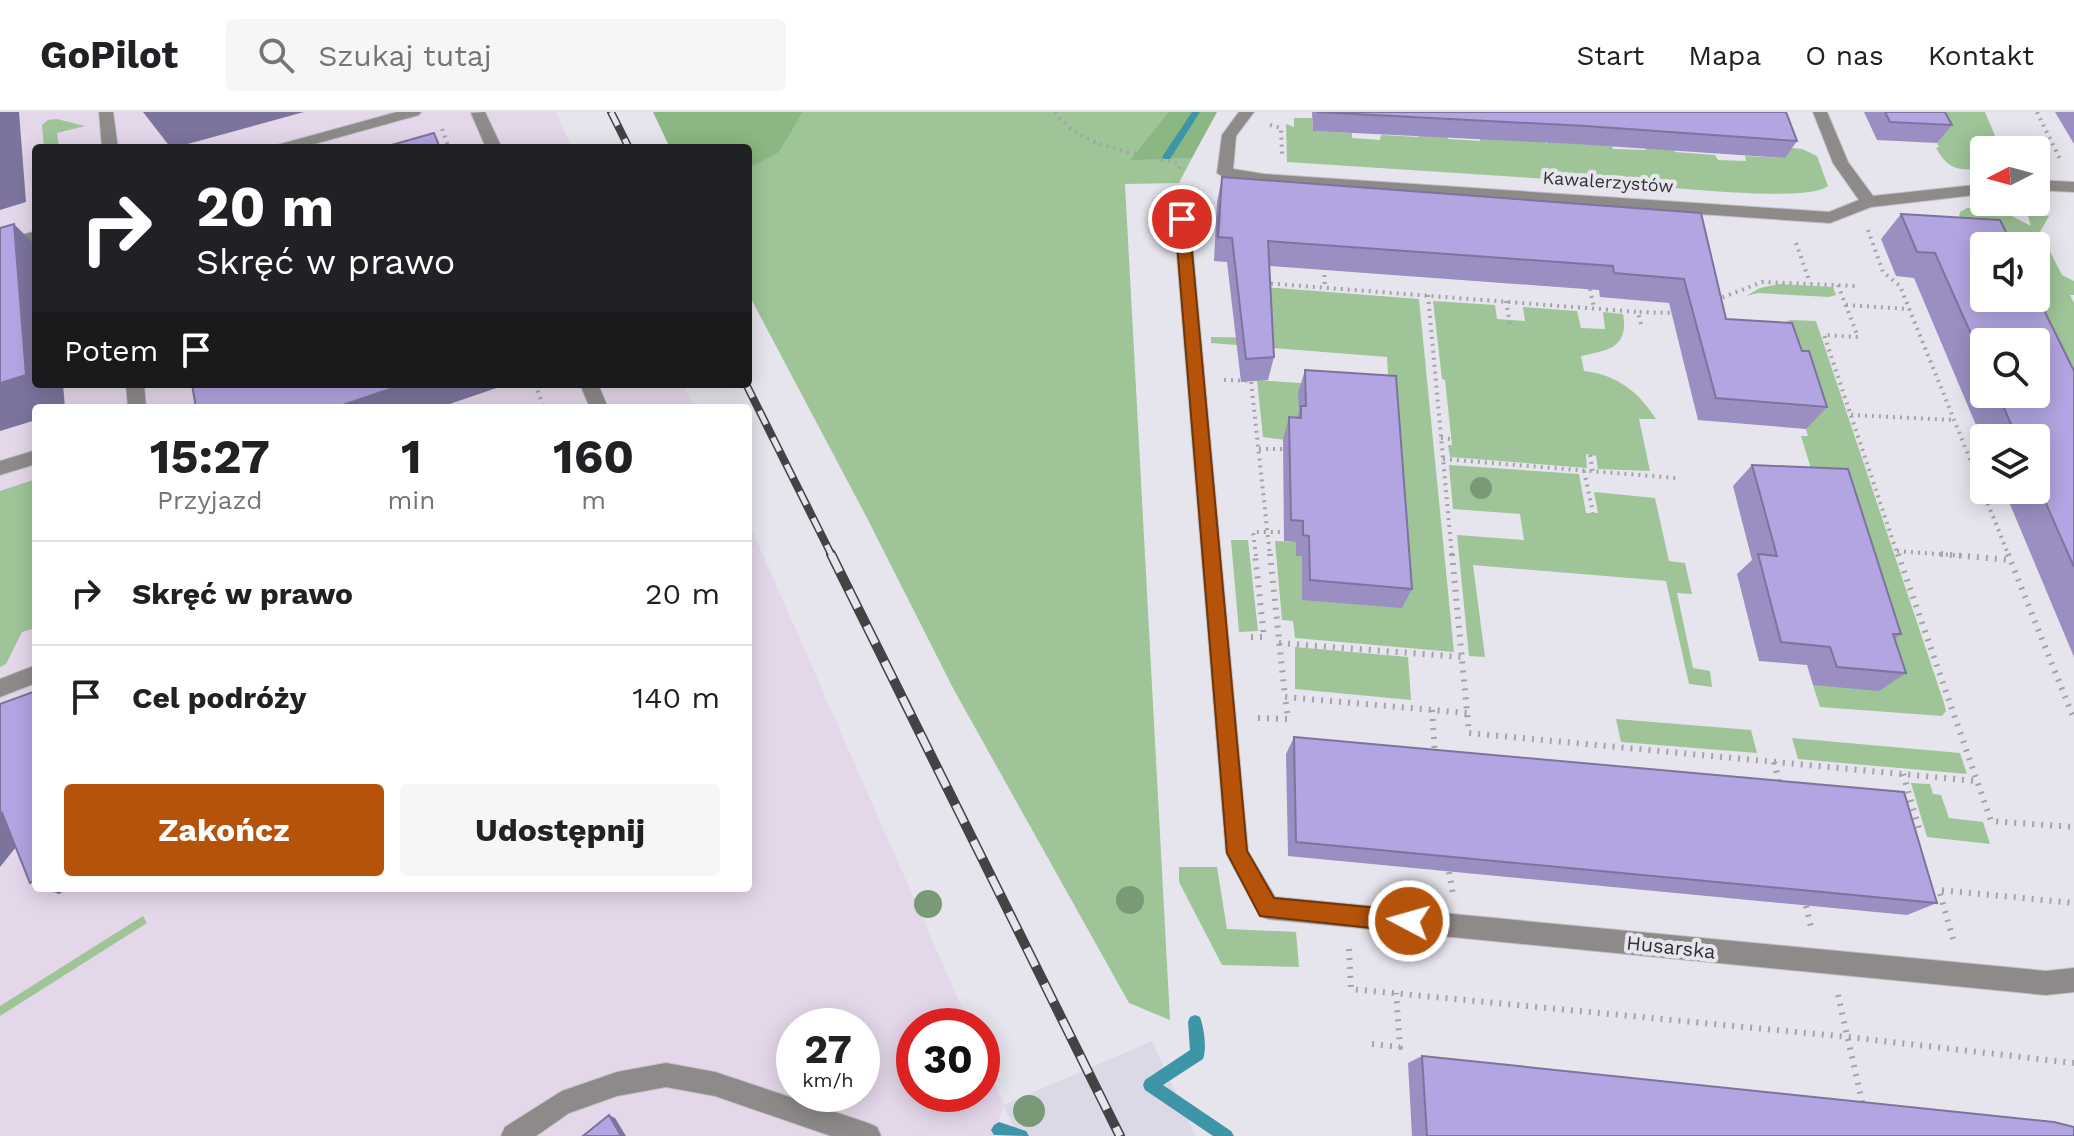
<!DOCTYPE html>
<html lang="pl">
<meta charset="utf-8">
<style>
:root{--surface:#fff;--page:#f6f6f6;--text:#202124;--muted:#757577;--line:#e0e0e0;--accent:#b45309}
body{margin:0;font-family:"Work Sans",sans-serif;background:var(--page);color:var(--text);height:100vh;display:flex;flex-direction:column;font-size:30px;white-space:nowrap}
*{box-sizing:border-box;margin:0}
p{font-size:26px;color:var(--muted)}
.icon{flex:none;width:44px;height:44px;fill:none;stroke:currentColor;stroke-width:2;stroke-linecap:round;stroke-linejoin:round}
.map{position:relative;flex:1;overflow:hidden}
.side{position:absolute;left:32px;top:292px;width:720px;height:488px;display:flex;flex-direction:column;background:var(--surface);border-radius:8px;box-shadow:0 4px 20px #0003}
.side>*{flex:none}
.banner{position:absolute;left:32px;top:32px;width:720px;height:244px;border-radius:8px;box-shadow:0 4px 20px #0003;background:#202124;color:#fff;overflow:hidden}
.needle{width:52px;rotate:264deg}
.tools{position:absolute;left:1970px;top:24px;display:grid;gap:16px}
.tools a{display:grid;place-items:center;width:80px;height:80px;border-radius:8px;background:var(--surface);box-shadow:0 4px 20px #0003;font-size:40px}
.speed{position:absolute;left:776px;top:896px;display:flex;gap:16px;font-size:40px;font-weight:700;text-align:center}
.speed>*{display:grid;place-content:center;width:104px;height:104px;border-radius:50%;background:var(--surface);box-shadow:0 4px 20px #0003;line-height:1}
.speed small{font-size:20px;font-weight:400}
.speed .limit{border:12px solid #d22;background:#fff;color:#111}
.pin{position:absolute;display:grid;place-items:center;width:68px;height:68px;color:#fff;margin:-34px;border:4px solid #fff;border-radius:50%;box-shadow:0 2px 8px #0007}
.me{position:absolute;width:88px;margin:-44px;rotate:276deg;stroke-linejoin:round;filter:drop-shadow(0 0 6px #0008)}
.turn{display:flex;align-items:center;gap:28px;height:168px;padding:0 32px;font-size:36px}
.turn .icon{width:104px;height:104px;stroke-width:2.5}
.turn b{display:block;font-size:56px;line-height:68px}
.then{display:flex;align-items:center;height:76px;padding:0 32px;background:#0003;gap:16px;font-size:30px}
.eta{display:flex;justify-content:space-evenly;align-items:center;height:136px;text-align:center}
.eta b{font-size:48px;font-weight:700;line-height:56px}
.primary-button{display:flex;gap:16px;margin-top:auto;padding:16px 32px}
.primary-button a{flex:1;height:92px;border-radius:8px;background:var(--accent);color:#fff;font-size:32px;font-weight:700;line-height:92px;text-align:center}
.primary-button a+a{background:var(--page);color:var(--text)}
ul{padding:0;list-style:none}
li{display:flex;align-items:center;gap:24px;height:104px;padding:0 32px;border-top:2px solid var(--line)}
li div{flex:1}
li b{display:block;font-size:30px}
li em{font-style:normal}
header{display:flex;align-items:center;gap:48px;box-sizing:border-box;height:112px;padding:0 40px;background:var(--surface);border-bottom:2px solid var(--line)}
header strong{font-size:38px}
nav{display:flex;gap:44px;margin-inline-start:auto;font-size:28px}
.search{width:560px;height:72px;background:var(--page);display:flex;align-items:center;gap:20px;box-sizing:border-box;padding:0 28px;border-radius:8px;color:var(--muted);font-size:30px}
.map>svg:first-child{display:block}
</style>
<header>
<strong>GoPilot</strong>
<div class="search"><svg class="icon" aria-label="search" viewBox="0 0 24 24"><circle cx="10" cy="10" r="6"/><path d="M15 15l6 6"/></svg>Szukaj tutaj</div>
<nav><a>Start</a><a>Mapa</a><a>O nas</a><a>Kontakt</a></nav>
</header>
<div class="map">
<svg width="2074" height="1024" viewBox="0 0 2074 1024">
<rect width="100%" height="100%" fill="#e6e5ed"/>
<!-- commercial -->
<path fill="#e4d7ea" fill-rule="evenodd" d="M0,0h556l16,36h-536v236h647l12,24h-659v480h712v-367l222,505h-56v68h68v-40l22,51 -10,31h-994zM794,914h68v68h-68z"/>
<!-- built -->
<path fill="#dcd9e7" d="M1152,929l44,95h-179l-13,-31z"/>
<!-- green -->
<path fill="#9ec498" d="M803,0h365l-37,47 61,-1 -13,25 -54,1 45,836 -41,-17 -175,-313 -88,-174 -118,-223v-124l31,-18z
M1935,0h50l11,26h-8l2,12h-6v18c-24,3 -35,3 -48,-20l3,-1 -9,-19z
M1294,6h18l1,13 39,2v5l28,2 1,-5 38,2v-8l27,2 2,8 32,2 -1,-9 66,6 2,8v-8l64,2 2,9 33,1 -2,-8 28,2 3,8 40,3 3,5 28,1 -1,-5 39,2 -3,-11 21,2 15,7 11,30c-20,17 -159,1 -192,-1v-3l-9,-1 -1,3 -339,-22 -1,-38 8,3z
M57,7l28,7 -28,7 2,15h-15l-2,-23 6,-5z
M2002,93l8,10 21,11 -3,-10h21l-9,16 22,43 12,6v14h-4l4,8v149l-38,-110v-96h-52l-26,-25 2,-9 7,-4z
M1779,172l54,3 3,8 -7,2 -71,-4 -12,3 14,-8z
M1249,174l170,13 35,353 -159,-14 -2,-17 -11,-1 -7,-79 21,1v14h6l59,-158 -2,-25 29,2 -1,-18 -176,-14v-6l55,1z
M1433,189l62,4 2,14 28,2 -2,-14 54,4 4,17 24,1 -2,-17 20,2c6,34 -15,36 -42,42l3,15c33,4 54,20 72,48h-17l11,52 -52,-2 -2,-13 -10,-2 1,14 -137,-11 -2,-12h4l-7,-65 -3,-1z
M1790,208l26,1 128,382 2,8 -4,5 -122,-9 -7,-22 3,-200 -15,-49h7l-30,-110z
M1257,268l73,5 -36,56 -31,-4z
M1449,353l130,9 7,39h12l-4,-21 61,6 14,63 16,2 7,31 -15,-1 16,75 17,3 2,16 -23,-3 -23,-103 -193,-16 12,92 -16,-1 -12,-121 67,5 -4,-26 -67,-5z
M36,367v149l-14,4 -16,32 -6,3v-176z
M1231,428h17l10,91 -19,1z
M1295,535l113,10 3,43 -116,-11z
M1616,607l135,11 6,23 -136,-11z
M1792,626l168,15 7,21 -169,-15z
M1911,671l19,1 3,10 8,1 8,23 34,4 7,22 -63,-7z
M1179,755h38l10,62 69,3 3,35 -77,-2 -43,-83z
M143,804l4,7 -147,93v-10z"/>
<!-- forest -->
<path fill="#8bb783" d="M653,0h150l-24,40 -31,17v-21h-78z
M1168,0h49l-25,46 -62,2z"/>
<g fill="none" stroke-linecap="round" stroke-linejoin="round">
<!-- stream -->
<path fill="#3e95a8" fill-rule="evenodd" d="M1192,0h8l-30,47h-6l-2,-2z
M1195,903l5,2c4,11 7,31 3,42l-40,26 68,46 3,5h-21l-68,-46 -2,-5 2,-5 45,-30 -2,-28 2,-5z
M999,1010l27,9 3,5 -35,-1 -3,-5 3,-5z"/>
<!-- minor casing -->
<g stroke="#c2c1c8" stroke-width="2">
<path id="minor" d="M99,0h14l5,36h-16z
M397,0h24l-2,3 -119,33h-26l3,-3z
M1239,0h15l-18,24 -3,33 31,5 565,38 30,-12 -26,-37 -20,-51h14l21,50 25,34 111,-12v10l-113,13 -41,16 -566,-39 -39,-6 -8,-5 5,-38z
M471,1l14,-1 17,36h-16z
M2036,68l38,2v10l-38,-2z
M1193,77l8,5 -11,25 58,632 27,46 771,74 28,-3v24l-28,3 -778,-76 -8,-3 -34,-63 -52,-634 13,-29z
M36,119v12l-36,10v-12z
M126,272h18l2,24h-18z
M580,272h18l10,24h-18z
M36,338v14l-36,11v-14z
M36,553v18l-36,14v-18z
M666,951l49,9 153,51 9,4 4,9h-50l-116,-40 -49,-9 -49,9 -48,17 -33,23h-35l4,-9 57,-36 55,-19z"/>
</g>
<!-- path-far1 -->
<path stroke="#a3a3a9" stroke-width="4" stroke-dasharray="2 5" stroke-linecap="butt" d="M1055,0c24,36 82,41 121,51l4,3 -3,6
M2037,0l24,49
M1270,13l11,3 1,26
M442,17l7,19
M1868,118l15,42 17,14 109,270
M1796,131l14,40
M1324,156l1,20
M1264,171l374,29
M1838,173l20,52 -34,-2 74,221
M1590,177l4,19
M1428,183l24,261
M1716,188l46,-18 95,4
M1506,189l4,24
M1846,193l63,4
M1641,212l-3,-12 38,1
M1224,268l27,1 19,175
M535,272l9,24
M1851,303l103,5
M1441,326l10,1
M1259,337h24
M1590,343l3,17
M1443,347l233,19
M1584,359l9,42
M1897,439l69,5
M1256,444l-3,-24h30"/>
<!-- path -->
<path stroke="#a3a3a9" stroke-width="6" stroke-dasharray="2 7" stroke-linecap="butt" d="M1270,442l15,143 182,16
M1452,442l17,179 507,48
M1898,442l93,267 83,6
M1941,442l69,6
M2008,442l66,165
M1251,525h13l-9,-83
M1279,531l183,14
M1432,598l3,45
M1258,606l30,1 -3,-22
M1774,650l6,23
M1903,662l17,58
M1449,760l4,22
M1806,794l5,21
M1953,827l-14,-49 135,13
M1349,837l2,40 497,48 226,26
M1838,883l25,111
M1372,932l28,3 -4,-54"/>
<!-- minor -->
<use href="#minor" fill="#8e8a89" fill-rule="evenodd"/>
<!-- rail-far1 casing -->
<g stroke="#434346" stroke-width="8">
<path id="rail-far1" d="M611,0l18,36
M746,272l86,172"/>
</g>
<!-- rail casing -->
<g stroke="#434346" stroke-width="10">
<path id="rail" d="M831,442l289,582"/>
</g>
<!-- rail-far1 -->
<use href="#rail-far1" stroke="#e6e5ed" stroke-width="5" stroke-dasharray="15" stroke-linecap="butt"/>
<!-- rail -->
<use href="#rail" stroke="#e6e5ed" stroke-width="7" stroke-dasharray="20" stroke-linecap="butt"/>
</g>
<!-- trees -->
<g fill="#7a9977">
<circle cx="1481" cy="376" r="11"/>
<circle cx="1130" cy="788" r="14"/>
<circle cx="928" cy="792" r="14"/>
<circle cx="1029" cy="999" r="16"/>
</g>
<!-- wall -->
<path fill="#9a8ec2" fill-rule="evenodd" d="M1312,0h474l11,29 -12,17 -208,-14 -264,-13z
M1864,0h81l7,13 -15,18 -60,-3z
M2055,0h19v32z
M1222,65l479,36 25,106 76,32 25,56 -21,22 -108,-9 -29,-117 -69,-6 -1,-7 -330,-24 5,91 -6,23 -27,2 -14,-120 -13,-1 3,-59z
M1901,102l173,157v286l-70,-167h32v-52h-52v6l-70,-166 -18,-2 -15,-37zM1984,230l52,52h-52z
M1305,258l107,219 -10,19 -100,-8v-44h-6v-14l-12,-1 -1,-101 6,-23 8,1 2,-6 -1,-19z
M1752,353l149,169 -6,5 11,34 -27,18 -66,-6 -6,-20 -48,-4 -22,-87 15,-14 -19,-74z
M1294,625l643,166 -30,12 -619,-59 -2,-102z
M1422,944l652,80h-662l-4,-73z"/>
<!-- shaded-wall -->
<path fill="#7d749e" d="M0,0h19l7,90 -26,8z
M143,0h161l-131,36h-2z
M14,112l22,22v138h27l2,24h-29v12l-36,11v-48z
M405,272h103l-70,24h-104z
M2,701l30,14 -32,40v-51z
M43,776h27l-11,6z
M609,1003l6,3 11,18h-5z"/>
<!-- building -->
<path fill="#b3a5e1" stroke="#7d749e" stroke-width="2" d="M1317,0h469l11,29 -211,-15z
M1885,0h60l7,13 -62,-3z
M434,21l6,15h-59z
M1222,65l479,36 25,106 66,4 10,28h7l18,56 -111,-9 -32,-119 -70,-6 -1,-7 -345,-25 6,116 -28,2 -14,-121 -14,-1z
M1901,102l99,6 13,26h-29v52h52v-4l38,77v196l-38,-86v-43h-19l-19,-44h38v-52h-52v21l-49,-110 -18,-1z
M14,112l12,151 -26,8v-155z
M1305,258l91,6 16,213 -102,-9 -1,-44 -6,-1v-14l-12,-1 -2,-103 12,1v-12h5z
M192,272h213l-71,24h-138z
M1752,353l96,4 53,165h-8l13,39 -69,-6 -7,-20 -49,-5 -23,-88 19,2z
M36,579v188l-6,4 -28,-70 -2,3v-112z
M1294,625l610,55 33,111 -641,-61z
M1422,944l632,66 20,5v9h-647z
M609,1003l12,21h-38z"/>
<!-- route -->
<path fill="#b45309" stroke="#753606" stroke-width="2" d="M1182,102l7,5 58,632 27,47 135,13 7,3 3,7 -3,8 -7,3 -149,-16 -33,-63 -52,-634z"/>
<g text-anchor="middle" stroke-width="8" stroke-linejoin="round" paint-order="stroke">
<!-- far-street labels -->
<g font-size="18" fill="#303033" stroke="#e6e5ed">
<text transform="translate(1608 70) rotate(4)" y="6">Kawalerzystów</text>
</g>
<!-- street labels -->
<g font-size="20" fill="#303033" stroke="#e6e5ed">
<text transform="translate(1671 835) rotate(6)" y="7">Husarska</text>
</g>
</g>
</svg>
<div class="tools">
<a><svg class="needle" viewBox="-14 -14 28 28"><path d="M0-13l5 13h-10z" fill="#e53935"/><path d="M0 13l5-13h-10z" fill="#757577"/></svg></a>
<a><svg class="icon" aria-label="sound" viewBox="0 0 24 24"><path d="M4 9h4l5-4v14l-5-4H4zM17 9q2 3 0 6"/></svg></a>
<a><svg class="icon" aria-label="search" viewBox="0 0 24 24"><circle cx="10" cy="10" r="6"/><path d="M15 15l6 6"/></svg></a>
<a><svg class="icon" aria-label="layers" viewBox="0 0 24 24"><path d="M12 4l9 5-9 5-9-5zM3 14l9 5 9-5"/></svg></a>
</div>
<div class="speed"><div>27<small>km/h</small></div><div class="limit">30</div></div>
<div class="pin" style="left:1182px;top:107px;background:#d93025"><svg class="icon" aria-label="arrive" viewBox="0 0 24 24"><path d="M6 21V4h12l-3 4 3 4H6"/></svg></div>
<svg class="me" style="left:1409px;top:809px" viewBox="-20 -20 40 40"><circle r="17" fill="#b45309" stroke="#fff" stroke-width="3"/><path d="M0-11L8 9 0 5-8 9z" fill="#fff"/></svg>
<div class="banner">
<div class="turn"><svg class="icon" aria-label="right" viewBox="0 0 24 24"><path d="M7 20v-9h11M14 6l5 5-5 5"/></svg><div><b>20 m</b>Skręć w prawo</div></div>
<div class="then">Potem<svg class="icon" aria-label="arrive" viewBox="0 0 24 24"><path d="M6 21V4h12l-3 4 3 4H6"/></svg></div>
</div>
<section class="side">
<div class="eta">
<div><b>15:27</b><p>Przyjazd</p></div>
<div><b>1</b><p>min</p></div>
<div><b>160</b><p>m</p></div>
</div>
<ul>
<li><svg class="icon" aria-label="right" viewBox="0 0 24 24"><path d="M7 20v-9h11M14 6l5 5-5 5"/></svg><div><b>Skręć w prawo</b></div><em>20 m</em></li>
<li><svg class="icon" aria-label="arrive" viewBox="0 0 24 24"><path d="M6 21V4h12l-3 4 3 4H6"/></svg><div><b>Cel podróży</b></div><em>140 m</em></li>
</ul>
<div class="primary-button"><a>Zakończ</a><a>Udostępnij</a></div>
</section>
</div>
